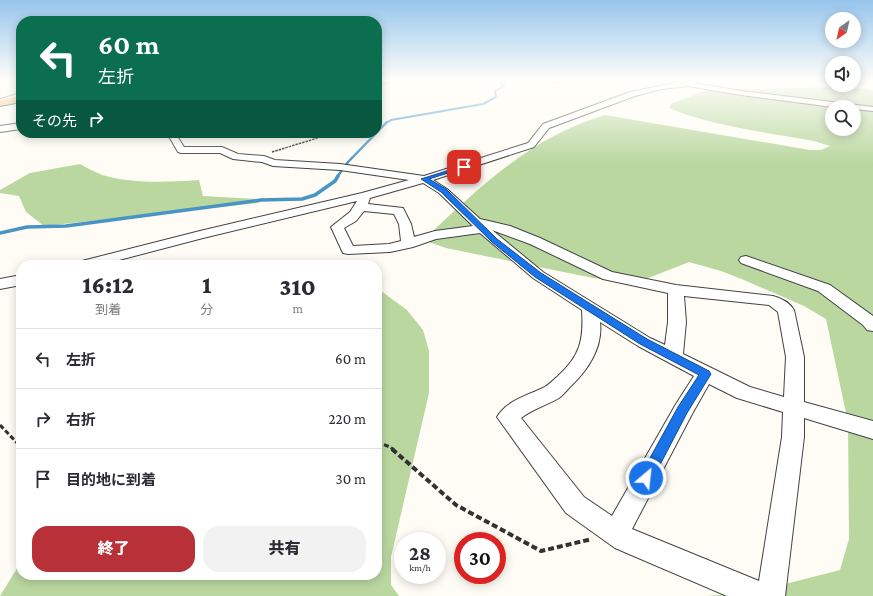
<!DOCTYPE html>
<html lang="ja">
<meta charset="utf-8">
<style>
:root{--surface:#fff;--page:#f2f2f3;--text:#2b2b33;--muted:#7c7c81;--line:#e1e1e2;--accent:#b83138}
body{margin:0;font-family:"Crimson Pro","Noto Sans JP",serif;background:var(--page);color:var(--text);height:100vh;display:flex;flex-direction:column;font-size:15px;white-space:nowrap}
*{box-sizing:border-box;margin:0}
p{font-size:13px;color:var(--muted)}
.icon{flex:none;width:22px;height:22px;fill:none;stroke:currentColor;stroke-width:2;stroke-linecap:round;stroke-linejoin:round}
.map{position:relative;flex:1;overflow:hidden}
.sheet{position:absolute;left:16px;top:260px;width:366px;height:320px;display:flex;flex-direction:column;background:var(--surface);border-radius:16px;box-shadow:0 2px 10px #0003}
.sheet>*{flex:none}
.hud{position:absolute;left:16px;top:16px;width:366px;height:122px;border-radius:16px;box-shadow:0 2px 10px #0003;background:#0b6e4f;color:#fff;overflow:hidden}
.needle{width:26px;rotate:213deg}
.fabs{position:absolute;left:825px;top:12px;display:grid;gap:8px}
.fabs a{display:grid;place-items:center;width:36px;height:36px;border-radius:50%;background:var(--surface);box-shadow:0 2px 10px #0003;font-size:20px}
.speed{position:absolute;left:394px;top:532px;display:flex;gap:8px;font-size:20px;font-weight:700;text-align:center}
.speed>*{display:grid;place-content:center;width:52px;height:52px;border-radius:50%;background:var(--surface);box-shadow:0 2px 10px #0003;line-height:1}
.speed small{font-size:10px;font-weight:400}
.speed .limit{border:6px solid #d22;background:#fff;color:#111}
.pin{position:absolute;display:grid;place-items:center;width:34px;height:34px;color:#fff;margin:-17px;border-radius:8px;box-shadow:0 2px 6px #0006}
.me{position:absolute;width:44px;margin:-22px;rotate:28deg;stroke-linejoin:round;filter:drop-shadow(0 0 3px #0008)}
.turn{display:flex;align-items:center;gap:14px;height:84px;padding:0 16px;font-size:18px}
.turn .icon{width:52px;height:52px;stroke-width:2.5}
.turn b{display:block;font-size:28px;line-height:34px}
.then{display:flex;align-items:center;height:38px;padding:0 16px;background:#0003;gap:8px;font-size:15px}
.eta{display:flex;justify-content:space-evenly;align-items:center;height:68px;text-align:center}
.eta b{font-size:24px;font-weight:800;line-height:28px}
.button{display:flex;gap:8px;margin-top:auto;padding:8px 16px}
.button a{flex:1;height:46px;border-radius:16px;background:var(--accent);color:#fff;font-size:16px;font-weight:800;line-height:46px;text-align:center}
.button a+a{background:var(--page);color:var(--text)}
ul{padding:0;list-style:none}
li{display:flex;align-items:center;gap:12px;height:60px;padding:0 16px;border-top:1px solid var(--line)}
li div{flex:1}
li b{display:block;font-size:15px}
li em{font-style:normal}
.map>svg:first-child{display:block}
</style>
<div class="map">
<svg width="873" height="596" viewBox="0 0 873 596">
<rect width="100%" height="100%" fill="#fefcf4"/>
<!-- forest -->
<path fill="#b9d79f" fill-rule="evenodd" d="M839,87l34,3v506h-166l43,-3 90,-23 9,-31 -1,-117 -22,-103 -22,-13 -60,-26 -23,-9 -32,-9 -43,17 -27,2 -26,-3 -147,-30 -23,-8c56,-52 107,-103 182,-125l205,35h11l9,-4 -16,-5c-48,-9 -100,-14 -145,-33l2,-4 36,-14zM832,107h22v22h-22z
M80,164c7,4 15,8 22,11 31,9 65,7 97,5l4,16 54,3 2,4 -215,23 -18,-14 -7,-16 -19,-3v-3l30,-17z
M377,288l30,22 16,20 6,21v42l-38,164v28l8,11h-399l21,-34v13h356z"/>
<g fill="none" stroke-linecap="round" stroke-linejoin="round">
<!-- stream-far2 -->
<path stroke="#4894c5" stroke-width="2" d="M386,123l5,-3 92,-16 13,-7 -1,-6 9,-5 -4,-4 9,-2"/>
<!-- stream-far1 -->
<path stroke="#4894c5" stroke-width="2.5" d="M337,177l11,-15 39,-40"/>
<!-- stream -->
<path stroke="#4894c5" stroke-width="3.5" d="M0,233l27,-6 39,-1 195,-26 41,-1 13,-4 20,-14 3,-5"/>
<!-- minor casing -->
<g stroke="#434343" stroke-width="2">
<path id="minor" d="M383,80h12l-18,6v-4z
M690,80h9l-4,3 46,8 132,16v4l-19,-2v-2h-21l-92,-12 -53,-9 -26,3 -27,7 -86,32 -15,19 -101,33 14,9 33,30 30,7 30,12 72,34 64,13 97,11c8,2 17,7 21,14l10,47v45l69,19v18l-69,-21v19l-19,159h-58l-112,-48 -49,-35 -69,-96c9,-16 31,-22 46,-29 6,-3 10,-8 15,-12 22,-20 26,-36 24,-66l-49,-32 -53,-45 -44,6 -23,8 -23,5 -42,2 -5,-1 -12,-26 19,-15 7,-11 -154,37 -103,27h-24l2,-3 122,-31 162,-38 47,-13 -69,-10 -67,-4 -11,-4 -29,-3 -13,-6h-39l-3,-1 -11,-19h8l9,14h38l16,7 26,2 11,4 65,4 84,12 104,-33 15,-19 87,-32zM423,183l16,10 34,33 -38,5 -21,6 -3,-13 -8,-16 -35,-4 2,-6zM364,211l30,3 5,10 2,17 -12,3 -36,2 -9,-18 12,-7zM492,230l38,14 73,35 65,14v29l-3,23 -15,-7 -107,-66zM684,296l85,9 9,7 8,45 -2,40 -34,-10 -67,-33 3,-32zM600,322l38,24 56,30 -18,28 -64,112 -28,-19 -63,-79c12,-9 26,-13 38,-20 4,-3 8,-8 11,-11 18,-17 33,-40 30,-65zM709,384l28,14 46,14 -1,25 -23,144 -127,-52 60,-115z
M21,93v4l-21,8v-6z
M21,123v6l-21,3v-6z
M746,256l84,29 43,31v15l-6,-1 -4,-5 -45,-34 -77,-28 -2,-3 2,-3z
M21,275v10l-21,4v-10z"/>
</g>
<!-- trunk casing -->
<g stroke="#212121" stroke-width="2">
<path id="trunk" d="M21,96v6l-21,4v-6z"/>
</g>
<!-- path-far3 -->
<path stroke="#323232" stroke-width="1" stroke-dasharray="2 1" stroke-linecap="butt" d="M537,80l21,3 17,-3"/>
<!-- path-far2 -->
<path stroke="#323232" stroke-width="1.5" stroke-dasharray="2.5 1" stroke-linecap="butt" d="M272,152l52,-16"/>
<!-- path-far1 -->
<path stroke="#323232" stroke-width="3" stroke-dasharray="5 2.5" stroke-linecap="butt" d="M0,425l21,22
M377,442l13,5 4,3"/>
<!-- path -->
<path stroke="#323232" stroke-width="4" stroke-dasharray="6 3" stroke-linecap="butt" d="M392,449l64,56 85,46 51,-12"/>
<!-- minor -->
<use href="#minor" fill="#fff" fill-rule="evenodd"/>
<!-- trunk -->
<use href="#trunk" fill="#ecb96d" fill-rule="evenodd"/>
</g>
<!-- sky -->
<linearGradient id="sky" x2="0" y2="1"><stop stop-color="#96c5ec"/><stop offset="0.49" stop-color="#fffefa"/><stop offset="1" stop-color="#fffefa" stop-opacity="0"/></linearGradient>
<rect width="873" height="164" fill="url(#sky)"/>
<!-- route -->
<path fill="#1a73e8" stroke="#114b97" d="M462,166l5,1 -38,12 17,10 51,50 44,34 106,66 62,32 2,3 -24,39 -36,69 -5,2 -5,-2 -2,-4 39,-71 21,-32 -59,-31 -105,-67 -43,-35 -51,-50 -20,-13z"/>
</svg>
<div class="fabs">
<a><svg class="needle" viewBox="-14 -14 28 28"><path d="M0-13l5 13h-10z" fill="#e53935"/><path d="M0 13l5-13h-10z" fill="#7c7c81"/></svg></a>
<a><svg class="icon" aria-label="sound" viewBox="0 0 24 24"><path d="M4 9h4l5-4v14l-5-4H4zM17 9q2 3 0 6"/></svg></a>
<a><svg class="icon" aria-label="search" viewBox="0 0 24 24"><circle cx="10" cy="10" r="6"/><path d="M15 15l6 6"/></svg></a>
</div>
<div class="speed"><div>28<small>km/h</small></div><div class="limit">30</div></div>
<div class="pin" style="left:464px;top:167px;background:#d93025"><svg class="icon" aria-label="arrive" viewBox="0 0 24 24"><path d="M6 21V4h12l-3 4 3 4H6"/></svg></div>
<svg class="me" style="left:646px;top:478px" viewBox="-20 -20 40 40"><circle r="17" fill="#1a73e8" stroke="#fff" stroke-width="3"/><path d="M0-11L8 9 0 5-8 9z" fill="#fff"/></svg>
<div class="hud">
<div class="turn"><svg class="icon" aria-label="left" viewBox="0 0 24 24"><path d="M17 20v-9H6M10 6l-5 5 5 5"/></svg><div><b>60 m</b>左折</div></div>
<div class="then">その先<svg class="icon" aria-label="right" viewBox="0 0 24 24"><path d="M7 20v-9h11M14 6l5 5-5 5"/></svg></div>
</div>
<section class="sheet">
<div class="eta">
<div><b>16:12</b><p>到着</p></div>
<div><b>1</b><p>分</p></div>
<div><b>310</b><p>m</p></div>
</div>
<ul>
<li><svg class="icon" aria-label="left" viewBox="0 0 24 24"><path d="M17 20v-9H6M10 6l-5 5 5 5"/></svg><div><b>左折</b></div><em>60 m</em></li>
<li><svg class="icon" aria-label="right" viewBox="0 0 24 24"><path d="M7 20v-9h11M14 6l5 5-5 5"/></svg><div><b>右折</b></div><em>220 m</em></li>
<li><svg class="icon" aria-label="arrive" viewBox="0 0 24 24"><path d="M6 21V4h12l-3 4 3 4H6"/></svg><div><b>目的地に到着</b></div><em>30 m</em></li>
</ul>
<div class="button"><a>終了</a><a>共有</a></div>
</section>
</div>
